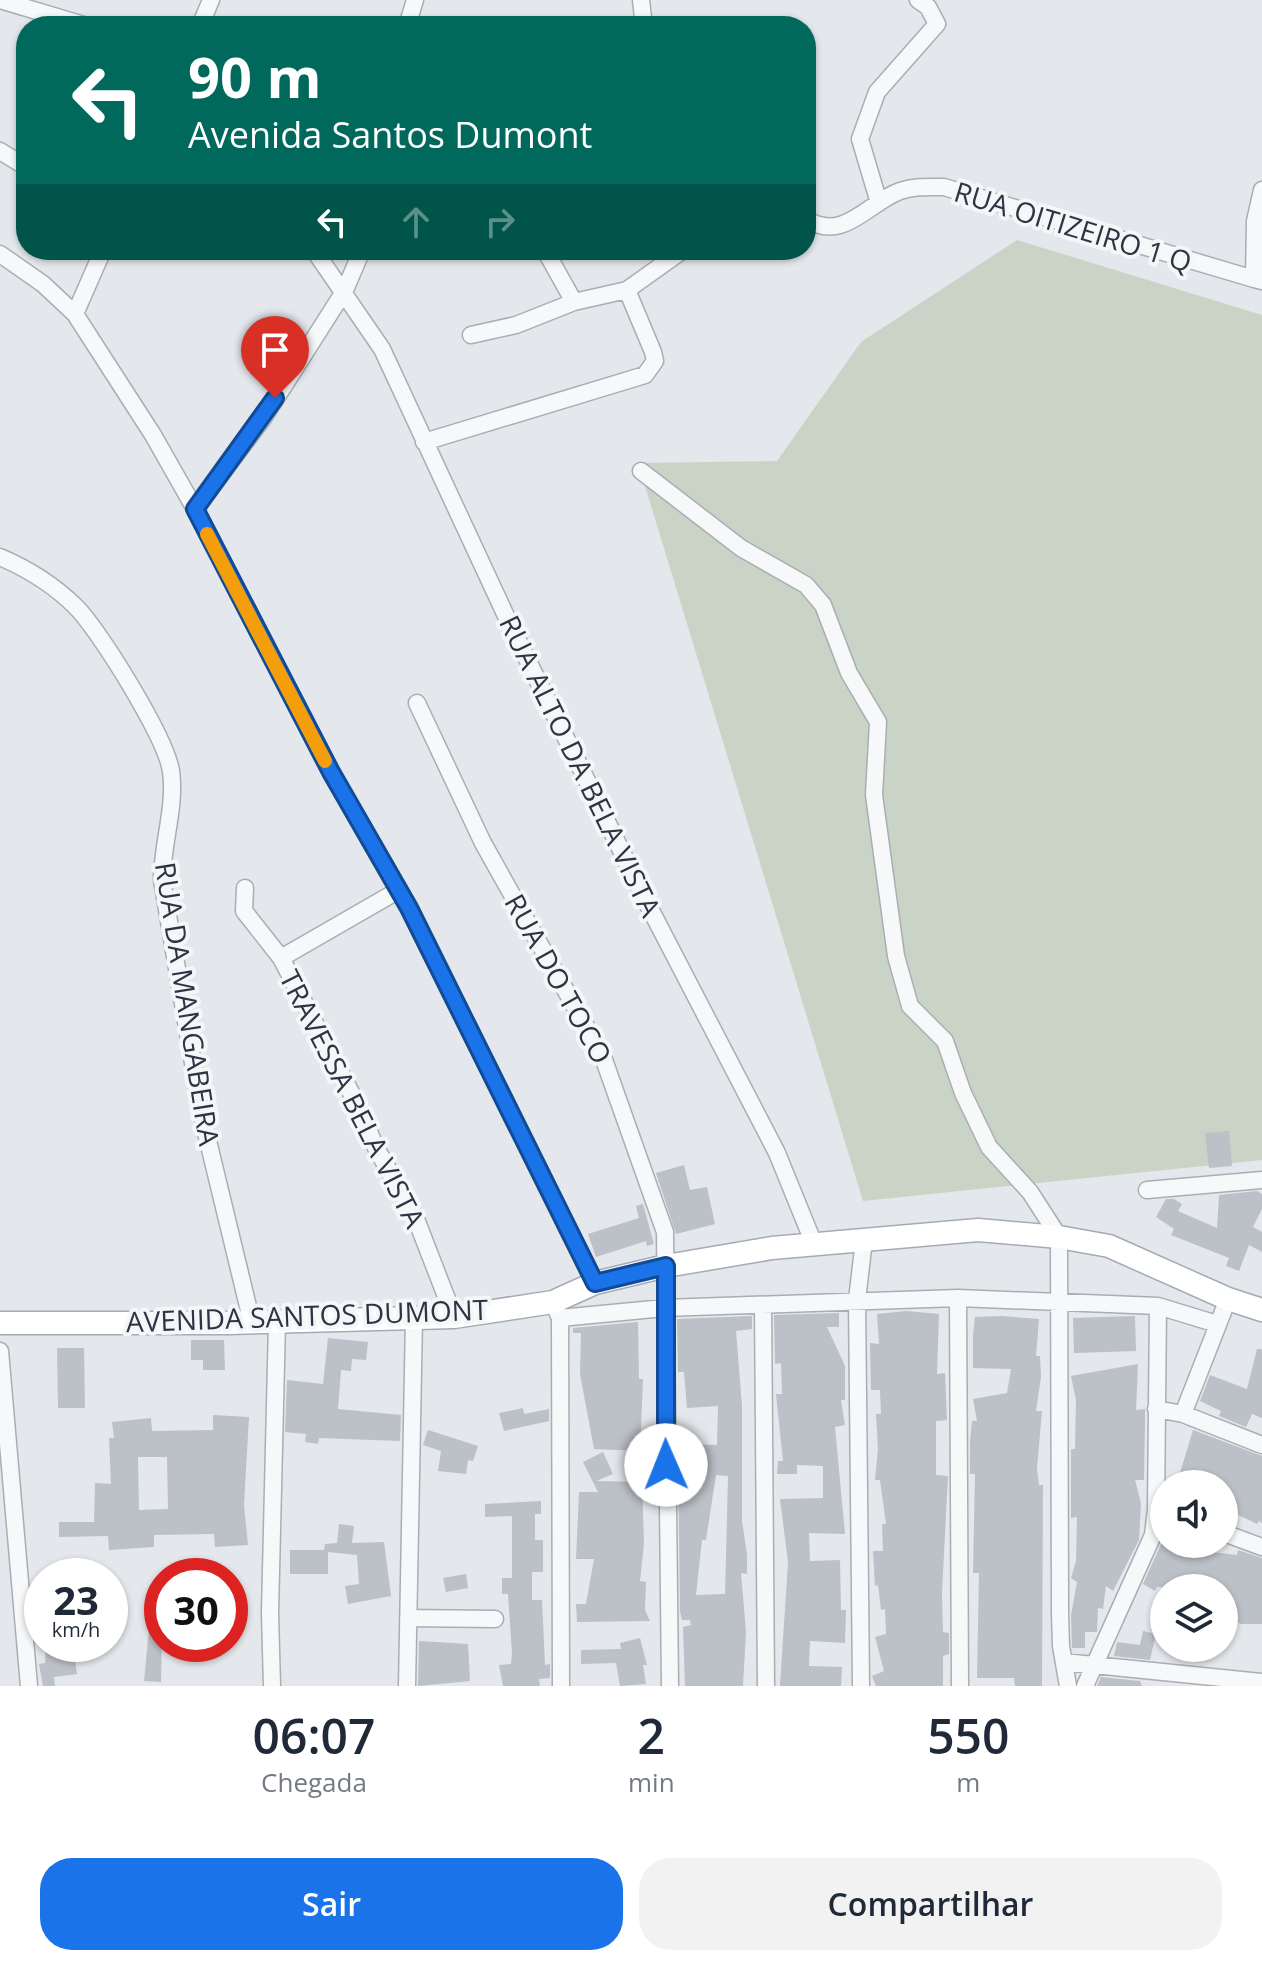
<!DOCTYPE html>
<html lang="pt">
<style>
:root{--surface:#fff;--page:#f2f2f3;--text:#1f2937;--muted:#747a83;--accent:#1a73e8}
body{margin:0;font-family:"Open Sans",sans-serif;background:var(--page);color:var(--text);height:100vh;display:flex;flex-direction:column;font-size:30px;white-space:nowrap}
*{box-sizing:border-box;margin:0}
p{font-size:26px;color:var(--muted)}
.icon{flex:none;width:44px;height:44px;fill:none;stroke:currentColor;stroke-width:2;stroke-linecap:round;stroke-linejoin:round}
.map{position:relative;height:1686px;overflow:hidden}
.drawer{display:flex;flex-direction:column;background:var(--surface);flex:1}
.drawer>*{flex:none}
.banner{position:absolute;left:16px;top:16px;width:800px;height:244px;border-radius:32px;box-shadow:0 2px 6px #0004;background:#00695c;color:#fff;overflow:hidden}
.buttons{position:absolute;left:1150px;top:1470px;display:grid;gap:16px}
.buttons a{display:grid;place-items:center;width:88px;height:88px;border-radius:50%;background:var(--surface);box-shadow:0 2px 6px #0004;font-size:40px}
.speed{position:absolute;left:24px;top:1558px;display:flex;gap:16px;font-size:40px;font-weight:700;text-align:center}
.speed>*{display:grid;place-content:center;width:104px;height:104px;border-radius:50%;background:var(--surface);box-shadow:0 2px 6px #0004;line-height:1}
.speed small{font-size:20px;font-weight:400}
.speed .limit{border:12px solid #d22;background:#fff;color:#111}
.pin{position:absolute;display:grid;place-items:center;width:68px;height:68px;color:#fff;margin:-82px -34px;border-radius:50% 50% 50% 0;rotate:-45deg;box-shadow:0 0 8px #0007}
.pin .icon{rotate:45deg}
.me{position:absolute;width:88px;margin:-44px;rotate:359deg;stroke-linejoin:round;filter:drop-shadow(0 0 6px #0008)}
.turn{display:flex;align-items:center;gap:28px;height:168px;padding:0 40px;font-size:36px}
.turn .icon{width:104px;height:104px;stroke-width:2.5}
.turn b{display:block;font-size:56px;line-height:68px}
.lanes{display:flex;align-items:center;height:76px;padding:0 40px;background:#0003;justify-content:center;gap:40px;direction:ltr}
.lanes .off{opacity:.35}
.eta{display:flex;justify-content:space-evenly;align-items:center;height:136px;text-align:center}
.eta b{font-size:48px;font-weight:600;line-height:56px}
.cta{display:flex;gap:16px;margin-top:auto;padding:16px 40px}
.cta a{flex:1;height:92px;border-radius:32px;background:var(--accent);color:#fff;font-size:32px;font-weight:600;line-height:92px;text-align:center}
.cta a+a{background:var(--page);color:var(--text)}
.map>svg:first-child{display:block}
</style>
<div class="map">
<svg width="1262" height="1686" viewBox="0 0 1262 1686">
<rect width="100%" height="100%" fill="#e4e7eb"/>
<!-- green -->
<path fill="#cad4c6" d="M1017,240l245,75v845l-399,41 -225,-738 139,-2 84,-119z"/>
<!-- building -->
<path fill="#bcc0c7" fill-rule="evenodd" d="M1229,1131l3,35 -23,2 -4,-35z
M684,1165l6,25 17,-3 8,37 -39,10 -20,-61z
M1257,1191l5,3v15l-9,18 9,5v20l-13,-7 -10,26 -13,-5 3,-8 -58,-23 3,-6 -18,-12 10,-18h8l8,5 -4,7 39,17 2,-33z
M643,1204l11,40 -7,2 -1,-5 -50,16 -8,-23 51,-16 -3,-12z
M906,1311l33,3 -2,60 8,-1 2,47 -11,1v54l12,1 -6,117 1,39 6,1v21l-6,2v30h-67l-4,-10 12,-5 -9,-34 11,-3 -1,-25 -4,1 -3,-25 -3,1 -2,-35h10l-1,-27h4l-6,-44h-5l3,-31 -2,-35h5l-1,-24h-9l-1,-47 9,1 -2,-30z
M839,1313v14h-12l18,39v34h-4l4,25 -10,2 10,107 -36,-1 1,28 30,-1 1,50h5l-1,33 -35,-2 -1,25 33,1 -1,19h-61l8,-124 -8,-63 43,-1v-32l-26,-1v9h-20l1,-13h5l-7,-67h6l-1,-31 -6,1 -1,-49z
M752,1316v13l-16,2 6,75v115l5,33v20l-6,-1 5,59 -3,54h-58l-2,-59 8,-2 -1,-5h-8l-2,-9 -2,-167 39,1 1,-39 -31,2 -3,-36h-6l-1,-53zM716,1475l12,1 -3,118 -29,1 6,-55h4z
M1002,1316l37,3 -3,37h4l1,21 -5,34h6l-5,57 2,17h4l-1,201h-27l-1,-8h-37l2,-105h-6l2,-99h-5v-32l2,-21h5l-4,-22 34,-6 4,-24 -38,-1v-33l2,-18z
M1135,1316l1,35 -62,2 -1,-35z
M638,1322l1,57h4l-3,72 -46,-2 -14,-75 1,-41h-8v-5z
M328,1338l40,4 -2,18 -14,-1 -1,12 -10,-1 -3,39 63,6 -1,26 -81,-3 -1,6 -13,-2 1,-8 -21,-2 2,-52 36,4z
M191,1340h33l1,30h-22v-10h-12z
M57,1348h27l1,60h-27z
M1257,1349h5v69l-10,-4 -6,13 -27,-11 2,-5 -21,-10 10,-26 37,14z
M1138,1364l-2,46 9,-1v12l-1,59h-9l6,23 -2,37 -26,51 -7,-5 -3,23 -5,-1 -1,24h-12v16h-13l-1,-33 6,-33 -6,-4 5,-17 1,-44 -6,1v-69h4l1,-49 -5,-24z
M523,1408l1,6 25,-5v12l-45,10 -5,-18z
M213,1415l36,2 -5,88 4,40 -33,2 -1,-13 -60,1v12l-45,3 -1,-14 -49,1v-15h35l1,-39 16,1 -2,-46h5l-2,-16 39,-4 1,13 61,-1zM138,1457h29l1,52 -29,1z
M428,1430l50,16 -5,15 -5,-1 -2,14 -28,-3 3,-20 -18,-6z
M1193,1430l69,26v67l-3,-2 -2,3 -33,-16v-24h-42l2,-6 -5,-2z
M603,1452l10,22 -17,7 46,1 2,62 -4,37 6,1 -1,28 5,11 -73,1 -1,-18h10l8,-45h-18l3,-67h19l-15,-30z
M541,1501v13h-6v26h8v32h-11v28h10l3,65 5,-1v14l-11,1 1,7h-37l-4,-21 12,-1 1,-11 -4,-59h-6v-16h10v-62l-27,1v-13z
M339,1524l15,2 -2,17 32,-1 7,54 -43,8 -3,-18 14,-2 -2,-29 -29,-3v22h-38v-24h34l1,-6 12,-1z
M1161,1544h55l-4,8 25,3 1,-5 24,8v66h-21l-17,-9v-27l-67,-1 -2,4 -12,-7z
M466,1574l2,14 -22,4 -3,-14z
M149,1629l13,2 -1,51 -17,-1z
M1143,1631l13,3 -6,26 -36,-4 3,-14 23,3z
M640,1638l7,27h-4l3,19 -26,2 -4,-23 -35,1v-14l40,-1 -1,-6z
M419,1641l49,3 2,37 -52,5z
M46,1644l38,1 -1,15 -8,-1 2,15 -23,3 1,9h-12l-4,-22 6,-1z
M1101,1677l39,4 2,5h-45z"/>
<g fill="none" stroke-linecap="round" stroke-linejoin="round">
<!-- minor casing -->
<g stroke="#a9aeb5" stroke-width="19">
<path id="minor" d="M0,0l87,26
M641,0l3,26
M200,26l11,-26
M407,26l8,-26
M0,151l26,16
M1262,190l-7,31 -1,58 8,2
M879,203l-19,-64 17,-47 60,-68 -9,-17 -10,-7
M806,219c38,24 61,-16 94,-28 15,-5 29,-4 44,-4l310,92
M314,250l68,99 124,267 138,281 133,256 37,91
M545,250l29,52
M0,254l43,30 32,30 78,121 42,74 136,263 78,136 186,375
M75,314l28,-64
M471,335l45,-10 58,-23 53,-12 56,-40
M424,442l221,-67 10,-14 -2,-9 -26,-62
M641,471l100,77 65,37 17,20 26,68 29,49 -4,73 22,161 14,50 35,35 18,52 26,54 41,45 29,45 1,376 1,33 7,40
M195,509l69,-92 81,-127 17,-40
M0,557c28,12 54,28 76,50 24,24 90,131 95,164 5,36 -9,73 -9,109l40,236 50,207
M417,703l66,140 120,214 62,175 5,454
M245,888l-1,23 37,47 80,154 14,34 41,73 38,98
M281,958l118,-68
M1147,1190l115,-10
M958,1298l2,388
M763,1305l3,381
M557,1311l3,7 1,368
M560,1318l104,-10 294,-10 200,8 59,18
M0,1351l29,335
M1156,1409l27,5 79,31
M1183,1414l45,-115
M1224,1533l38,14
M408,1618l87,1
M1064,1662l198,20
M272,1686l-2,-73 7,-291
M407,1686l7,-368
M861,1686l-4,-386 7,-60
M1085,1686l68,-151 3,-26 2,-203"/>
</g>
<!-- major casing -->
<g stroke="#a4abb6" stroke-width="25">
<path id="major" d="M0,1323h229l225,-6 99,-15 42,-19 71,-17 106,-18 206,-18 81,7 50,9 119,53 34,11"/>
</g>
<!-- minor -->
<use href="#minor" stroke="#f7f8f9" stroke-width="16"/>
<!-- major -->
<use href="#major" stroke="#fff" stroke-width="22"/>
</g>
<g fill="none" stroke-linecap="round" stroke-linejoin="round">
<!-- route casing -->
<g stroke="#114b97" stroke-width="20">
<path id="route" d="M275,398l-80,111 136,263 78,136 186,375 71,-17v199"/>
</g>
<!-- route -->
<use href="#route" stroke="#1a73e8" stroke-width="14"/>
<!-- slow -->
<path stroke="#f59e0b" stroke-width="14" d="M207,534l118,227"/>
</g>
<g text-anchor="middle" stroke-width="8" stroke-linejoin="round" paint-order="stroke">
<!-- street labels -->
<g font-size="28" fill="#2d3542" stroke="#f4f6f8">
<text transform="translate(1073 227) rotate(17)" y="10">RUA OITIZEIRO 1 Q</text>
<text transform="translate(580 766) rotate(64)" y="10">RUA ALTO DA BELA VISTA</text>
<text transform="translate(558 979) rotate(61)" y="10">RUA DO TOCO</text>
<text transform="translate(187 1004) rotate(81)" y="10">RUA DA MANGABEIRA</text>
<text transform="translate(352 1099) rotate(63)" y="10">TRAVESSA BELA VISTA</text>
<text transform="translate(307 1316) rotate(-2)" y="10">AVENIDA SANTOS DUMONT</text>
</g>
</g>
</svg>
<div class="buttons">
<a><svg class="icon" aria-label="sound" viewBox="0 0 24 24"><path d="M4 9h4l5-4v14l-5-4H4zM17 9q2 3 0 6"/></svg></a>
<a><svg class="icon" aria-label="layers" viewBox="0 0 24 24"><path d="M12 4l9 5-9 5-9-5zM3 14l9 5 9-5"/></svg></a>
</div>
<div class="speed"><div>23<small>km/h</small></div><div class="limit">30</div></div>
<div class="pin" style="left:275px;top:398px;background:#d93025"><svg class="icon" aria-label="arrive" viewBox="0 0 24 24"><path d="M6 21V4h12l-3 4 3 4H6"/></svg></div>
<svg class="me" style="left:666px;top:1465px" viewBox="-20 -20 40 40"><circle r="19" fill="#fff"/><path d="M0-13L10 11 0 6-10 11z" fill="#1a73e8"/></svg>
<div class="banner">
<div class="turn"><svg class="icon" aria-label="left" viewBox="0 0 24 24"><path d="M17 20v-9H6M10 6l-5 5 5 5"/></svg><div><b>90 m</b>Avenida Santos Dumont</div></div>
<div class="lanes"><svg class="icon" aria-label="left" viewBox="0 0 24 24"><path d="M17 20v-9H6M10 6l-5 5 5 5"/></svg><svg class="icon off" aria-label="ahead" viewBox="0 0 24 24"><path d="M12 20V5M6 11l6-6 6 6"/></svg><svg class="icon off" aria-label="right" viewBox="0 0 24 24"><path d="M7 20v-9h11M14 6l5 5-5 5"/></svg></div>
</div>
</div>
<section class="drawer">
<div class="eta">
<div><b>06:07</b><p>Chegada</p></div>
<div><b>2</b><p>min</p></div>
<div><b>550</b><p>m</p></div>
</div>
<div class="cta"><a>Sair</a><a>Compartilhar</a></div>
</section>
